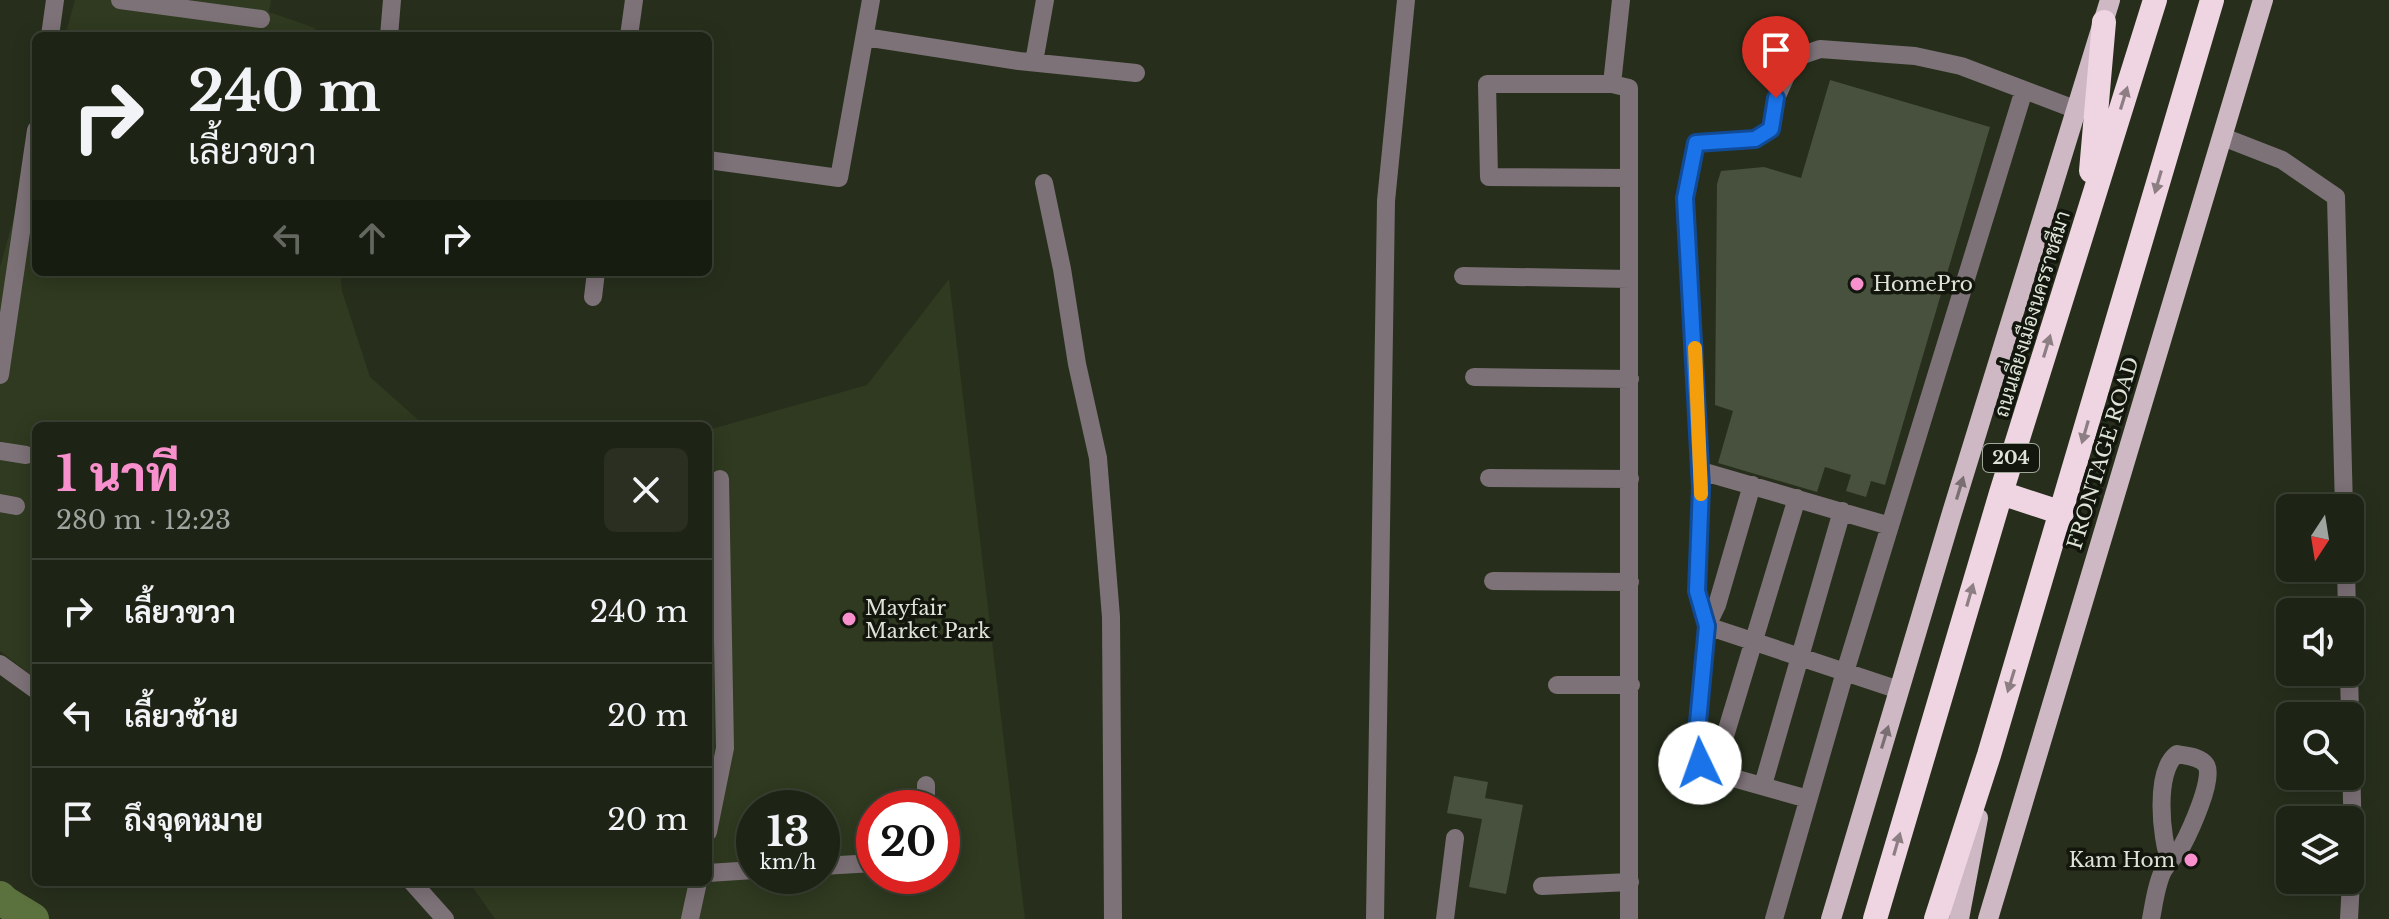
<!DOCTYPE html>
<html lang="th">
<meta charset="utf-8">
<style>
:root{--surface:#1d2315;--page:#2a2f22;--text:#f1f3f6;--muted:#a0a4a0;--line:#3b4034;--accent:#f790cd}
body{margin:0;font-family:"Libre Baskerville",Sarabun,serif;background:var(--page);color:var(--text);height:100vh;display:flex;flex-direction:column;font-size:30px;white-space:nowrap}
*{box-sizing:border-box;margin:0}
p{font-size:26px;color:var(--muted)}
.icon{flex:none;width:44px;height:44px;fill:none;stroke:currentColor;stroke-width:2;stroke-linecap:round;stroke-linejoin:round}
.map{position:relative;flex:1;overflow:hidden}
.side{position:absolute;left:32px;top:422px;width:680px;height:464px;display:flex;flex-direction:column;background:var(--surface);border-radius:12px;box-shadow:0 4px 20px #0003,0 0 0 2px var(--line)}
.side>*{flex:none}
.hud{position:absolute;left:32px;top:32px;width:680px;height:244px;border-radius:12px;box-shadow:0 4px 20px #0003,0 0 0 2px var(--line);background:#1d2315;color:var(--text);overflow:hidden}
.needle{width:52px;rotate:192deg}
.tools{position:absolute;left:2276px;top:494px;display:grid;gap:16px}
.tools a{display:grid;place-items:center;width:88px;height:88px;border-radius:12px;background:var(--surface);box-shadow:0 4px 20px #0003,0 0 0 2px var(--line);font-size:40px}
.speed{position:absolute;left:736px;top:790px;display:flex;gap:16px;font-size:40px;font-weight:700;text-align:center}
.speed>*{display:grid;place-content:center;width:104px;height:104px;border-radius:50%;background:var(--surface);box-shadow:0 4px 20px #0003,0 0 0 2px var(--line);line-height:1}
.speed small{font-size:20px;font-weight:400}
.speed .limit{border:12px solid #d22;background:#fff;color:#111}
.pin{position:absolute;display:grid;place-items:center;width:68px;height:68px;color:#fff;margin:-82px -34px;border-radius:50% 50% 50% 0;rotate:-45deg;box-shadow:0 0 8px #0007}
.pin .icon{rotate:45deg}
.me{position:absolute;width:88px;margin:-44px;rotate:357deg;stroke-linejoin:round;filter:drop-shadow(0 0 6px #0008)}
.turn{display:flex;align-items:center;gap:28px;height:168px;padding:0 24px;font-size:36px}
.turn .icon{width:104px;height:104px;stroke-width:2.5}
.turn b{display:block;font-size:56px;line-height:68px}
.lanes{display:flex;align-items:center;height:76px;padding:0 24px;background:#0003;justify-content:center;gap:40px;direction:ltr}
.lanes .off{opacity:.35}
.round{display:grid;place-items:center;flex:none;width:84px;height:84px;border-radius:12px;background:var(--page)}
.headline{display:flex;align-items:center;justify-content:space-between;height:136px;padding:0 24px}
h1{font-size:48px;font-weight:800;line-height:60px;color:var(--accent)}
ul{padding:0;list-style:none}
li{display:flex;align-items:center;gap:24px;height:104px;padding:0 24px;border-top:2px solid var(--line)}
li div{flex:1}
li b{display:block;font-size:30px}
li em{font-style:normal}
.map>svg:first-child{display:block}
</style>
<div class="map">
<svg width="2389" height="919" viewBox="0 0 2389 919">
<rect width="100%" height="100%" fill="#272f1c"/>
<!-- built -->
<path fill="#2f3a20" fill-rule="evenodd" d="M75,0h196l-2,12 46,16 1,8h-251z
M36,139v133h304l2,19 28,86 54,48 7,1h-395v253l-36,-28v-384z
M949,279l76,640h-530l-26,-37h239v-452l159,-45zM754,808h68v68h-68zM874,808h68v68h-68z"/>
<g fill="none" stroke-linecap="round" stroke-linejoin="round">
<!-- river -->
<path stroke="#5b713e" stroke-width="32" d="M0,897l5,5 28,17"/>
</g>
<!-- building -->
<path fill="#48513d" d="M1830,80l160,47 -105,358 -14,-4 -5,16 -20,-6 5,-16 -26,-8 -8,25 -99,-29 15,-52 -18,-6 2,-221 4,-13 43,-4 37,11z
M1454,776l34,6 -3,16 38,7 -17,89 -37,-7 13,-68 -35,-6z"/>
<g fill="none" stroke-linecap="round" stroke-linejoin="round">
<!-- minor -->
<path stroke="#7d7278" stroke-width="18" d="M120,0l141,19
M1621,0l-9,84 17,4v831
M50,36l5,-36
M389,36l3,-36
M629,36l5,-36
M865,37l154,24 117,12
M1034,62l11,-62
M1612,84h-125l2,93 140,1
M2223,137l59,23 54,37 8,311
M708,160l131,18 32,-178
M1044,183l18,86 15,95 21,94 13,159 2,302
M1463,276l166,3
M593,297l3,-25
M0,375l36,-245
M1474,377l156,2
M0,451l26,4
M1701,471l189,55
M1489,478l141,1
M1752,485l-35,120 -10,21 -10,107 3,30 37,16 71,20
M0,503l16,3
M2346,568l1,44
M1493,581l137,1
M0,664l36,26
M2349,672l4,172 -4,75
M1557,685h74
M1899,690l-192,-64 -10,-35 4,-104 -16,-289 11,-55 59,-4 16,-10 5,-31 18,-40 26,-9 95,7 46,10 116,44
M1715,769l82,-271
M1763,785l79,-274
M926,808v-23
M708,832l17,-84 -5,-269
M822,866l52,-3
M708,873l46,-3
M412,882l33,37
M1542,886l88,-4
M690,919l8,-37
M1375,919l11,-718 20,-201
M1445,919l10,-81
M1774,919l71,-247 179,-582
M2151,919c3,-15 5,-34 12,-48 5,-9 13,-16 19,-25 7,-13 33,-68 24,-81 -6,-9 -20,-9 -29,-11 -23,17 -16,84 -7,108"/>
<!-- major -->
<path stroke="#ceb8c4" stroke-width="20" d="M1831,919l120,-403 159,-516
M1959,919l19,-101
M1988,919l275,-919"/>
<!-- highway -->
<path stroke="#efd4e2" stroke-width="24" d="M2091,171l13,-149
M2001,493l61,20
M1875,919l126,-426 154,-493
M1936,919l53,-164 223,-755"/>
</g>
<!-- one-way arrows -->
<defs><path id="oneway-solid" d="M-6-.8H1V-3.2L6.5 0L1 3.2V.8H-6Z" transform="scale(2)"/></defs>
<g fill="#8c7e82">
<use href="#oneway-solid" transform="translate(2124 98) rotate(-73)"/>
<use href="#oneway-solid" transform="translate(2158 182) rotate(106)"/>
<use href="#oneway-solid" transform="translate(2047 346) rotate(-73)"/>
<use href="#oneway-solid" transform="translate(2085 432) rotate(106)"/>
<use href="#oneway-solid" transform="translate(1970 595) rotate(-74)"/>
<use href="#oneway-solid" transform="translate(2011 681) rotate(107)"/>
<use href="#oneway-solid" transform="translate(1897 844) rotate(-74)"/>
</g>
<g fill="#796f72">
<use href="#oneway-solid" transform="translate(1960 488) rotate(-73)"/>
<use href="#oneway-solid" transform="translate(1885 737) rotate(-73)"/>
</g>
<g fill="none" stroke-linecap="round" stroke-linejoin="round">
<!-- route casing -->
<g stroke="#114b97" stroke-width="20">
<path id="route" d="M1700,763l-3,-30 10,-107 -10,-35 4,-104 -16,-289 11,-55 59,-4 16,-10 5,-31"/>
</g>
<!-- route -->
<use href="#route" stroke="#1a73e8" stroke-width="14"/>
<!-- slow -->
<path stroke="#f59e0b" stroke-width="14" d="M1695,348l6,146"/>
</g>
<!-- markers -->
<g fill="#f790cd" stroke="#12160d" stroke-width="3">
<circle cx="1857" cy="284" r="8"/>
<circle cx="849" cy="619" r="8"/>
<circle cx="2191" cy="860" r="8"/>
</g>
<g text-anchor="middle" stroke-width="7" stroke-linejoin="round" paint-order="stroke">
<!-- shield labels -->
<rect fill="#12160d" stroke="#a0a69a" stroke-width="2" x="1983" y="444" width="56" height="28" rx="6"/>
<g font-size="18" font-weight="bold" fill="#dde3d7">
<text x="2011" y="464">204</text>
</g>
<!-- poi labels -->
<g font-size="20" fill="#dde3d7" stroke="#12160d" text-anchor="start">
<text x="1873" y="291">HomePro</text>
<text x="865" y="615">Mayfair<tspan x="865" dy="23">Market Park</tspan></text>
<text x="2175" y="867" text-anchor="end">Kam Hom</text>
</g>
<!-- street labels -->
<g font-size="20" fill="#dde3d7" stroke="#12160d">
<text transform="translate(2032 314) rotate(-73)" y="7">ถนนเลี่ยงเมืองนครราชสีมา</text>
<text transform="translate(2103 453) rotate(-73)" y="7">FRONTAGE ROAD</text>
</g>
</g>
</svg>
<div class="tools">
<a><svg class="needle" viewBox="-14 -14 28 28"><path d="M0-13l5 13h-10z" fill="#e53935"/><path d="M0 13l5-13h-10z" fill="#a0a4a0"/></svg></a>
<a><svg class="icon" aria-label="sound" viewBox="0 0 24 24"><path d="M4 9h4l5-4v14l-5-4H4zM17 9q2 3 0 6"/></svg></a>
<a><svg class="icon" aria-label="search" viewBox="0 0 24 24"><circle cx="10" cy="10" r="6"/><path d="M15 15l6 6"/></svg></a>
<a><svg class="icon" aria-label="layers" viewBox="0 0 24 24"><path d="M12 4l9 5-9 5-9-5zM3 14l9 5 9-5"/></svg></a>
</div>
<div class="speed"><div>13<small>km/h</small></div><div class="limit">20</div></div>
<div class="pin" style="left:1776px;top:98px;background:#d93025"><svg class="icon" aria-label="arrive" viewBox="0 0 24 24"><path d="M6 21V4h12l-3 4 3 4H6"/></svg></div>
<svg class="me" style="left:1700px;top:763px" viewBox="-20 -20 40 40"><circle r="19" fill="#fff"/><path d="M0-13L10 11 0 6-10 11z" fill="#1a73e8"/></svg>
<div class="hud">
<div class="turn"><svg class="icon" aria-label="right" viewBox="0 0 24 24"><path d="M7 20v-9h11M14 6l5 5-5 5"/></svg><div><b>240 m</b>เลี้ยวขวา</div></div>
<div class="lanes"><svg class="icon off" aria-label="left" viewBox="0 0 24 24"><path d="M17 20v-9H6M10 6l-5 5 5 5"/></svg><svg class="icon off" aria-label="ahead" viewBox="0 0 24 24"><path d="M12 20V5M6 11l6-6 6 6"/></svg><svg class="icon" aria-label="right" viewBox="0 0 24 24"><path d="M7 20v-9h11M14 6l5 5-5 5"/></svg></div>
</div>
<section class="side">
<div class="headline"><div><h1>1 นาที</h1><p>280 m · 12:23</p></div><a class="round"><svg class="icon" aria-label="close" viewBox="0 0 24 24"><path d="M6 6l12 12M18 6L6 18"/></svg></a></div>
<ul>
<li><svg class="icon" aria-label="right" viewBox="0 0 24 24"><path d="M7 20v-9h11M14 6l5 5-5 5"/></svg><div><b>เลี้ยวขวา</b></div><em>240 m</em></li>
<li><svg class="icon" aria-label="left" viewBox="0 0 24 24"><path d="M17 20v-9H6M10 6l-5 5 5 5"/></svg><div><b>เลี้ยวซ้าย</b></div><em>20 m</em></li>
<li><svg class="icon" aria-label="arrive" viewBox="0 0 24 24"><path d="M6 21V4h12l-3 4 3 4H6"/></svg><div><b>ถึงจุดหมาย</b></div><em>20 m</em></li>
</ul>
</section>
</div>
